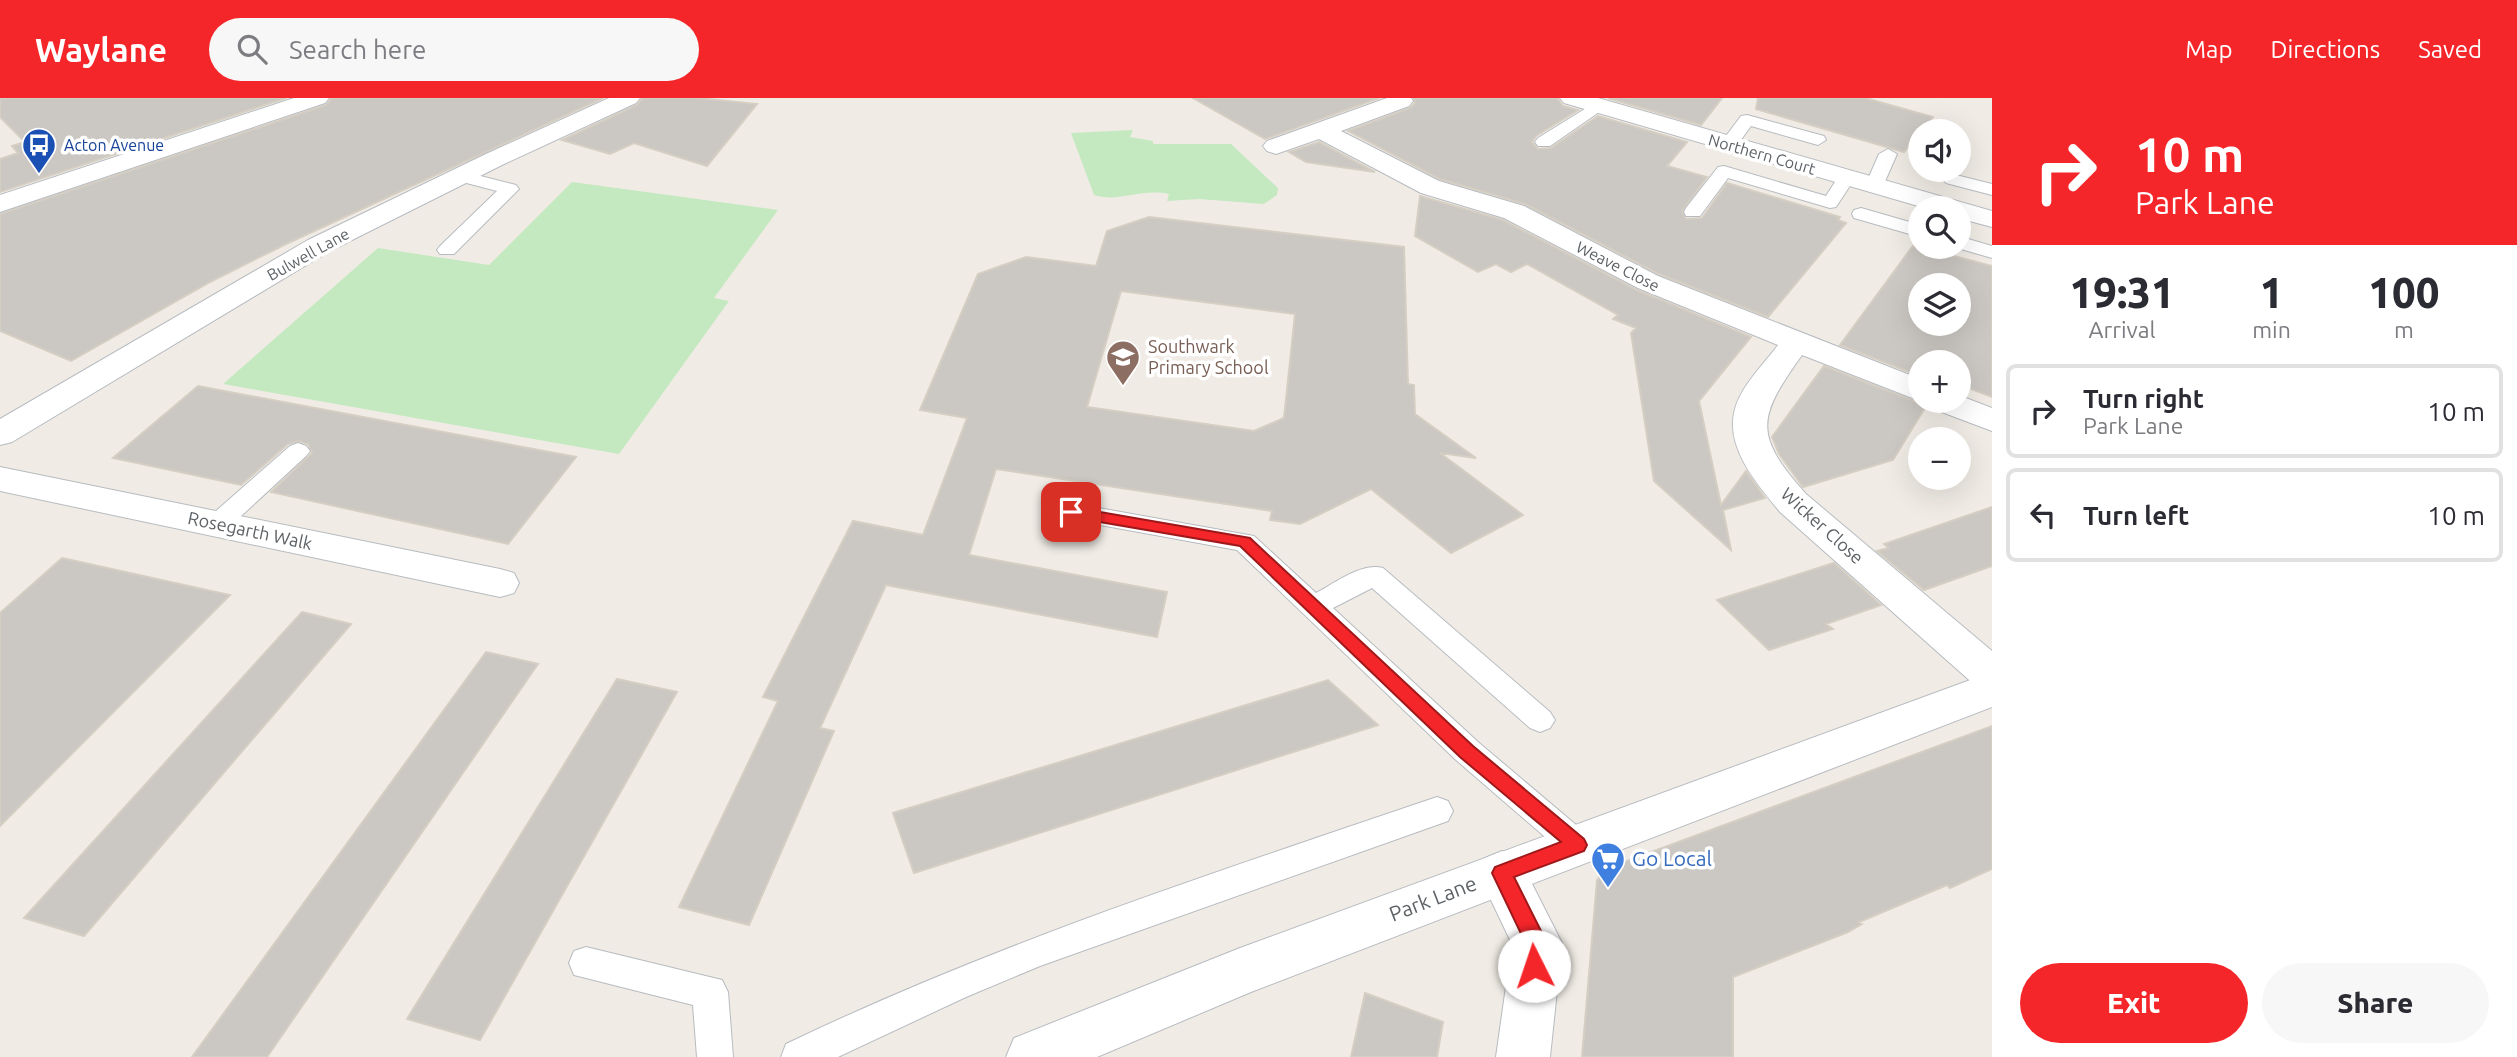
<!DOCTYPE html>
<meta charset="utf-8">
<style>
:root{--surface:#fff;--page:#f7f7f7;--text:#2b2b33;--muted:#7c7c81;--line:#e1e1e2;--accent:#f5262a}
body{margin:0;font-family:Ubuntu,sans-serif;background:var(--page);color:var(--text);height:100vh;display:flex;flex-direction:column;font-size:26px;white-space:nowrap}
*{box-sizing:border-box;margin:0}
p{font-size:23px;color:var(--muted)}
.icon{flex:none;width:38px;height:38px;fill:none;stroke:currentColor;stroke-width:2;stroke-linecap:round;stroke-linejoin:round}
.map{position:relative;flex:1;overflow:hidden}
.panel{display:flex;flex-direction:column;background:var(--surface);width:525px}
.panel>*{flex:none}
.banner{background:#f5262a;color:#fff;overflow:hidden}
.buttons{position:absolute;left:1908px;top:21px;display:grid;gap:14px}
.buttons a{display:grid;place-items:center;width:63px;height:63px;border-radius:50%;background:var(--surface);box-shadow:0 7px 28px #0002;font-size:35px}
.pin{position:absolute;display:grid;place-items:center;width:60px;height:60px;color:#fff;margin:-30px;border-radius:14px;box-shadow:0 4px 10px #0006}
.me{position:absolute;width:77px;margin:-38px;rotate:356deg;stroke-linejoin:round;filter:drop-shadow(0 0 5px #0008)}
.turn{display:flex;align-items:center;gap:24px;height:147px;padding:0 28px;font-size:32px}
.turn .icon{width:91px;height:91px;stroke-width:2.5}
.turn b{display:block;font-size:49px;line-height:60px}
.eta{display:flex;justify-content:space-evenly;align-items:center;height:119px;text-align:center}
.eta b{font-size:42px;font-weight:800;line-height:49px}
.action{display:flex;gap:14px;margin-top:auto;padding:14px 28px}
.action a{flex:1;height:80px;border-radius:42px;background:var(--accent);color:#fff;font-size:28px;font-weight:800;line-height:80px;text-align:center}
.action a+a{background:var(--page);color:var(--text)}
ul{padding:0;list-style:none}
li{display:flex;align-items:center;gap:21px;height:94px;margin:0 14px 10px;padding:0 14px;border:4px solid var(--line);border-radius:10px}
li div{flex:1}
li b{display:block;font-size:26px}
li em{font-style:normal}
header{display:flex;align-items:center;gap:42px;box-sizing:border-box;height:98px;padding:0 35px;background:var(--accent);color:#fff}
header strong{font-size:33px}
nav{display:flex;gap:38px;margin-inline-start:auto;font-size:24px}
.search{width:490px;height:63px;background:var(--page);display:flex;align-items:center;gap:18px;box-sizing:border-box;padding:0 24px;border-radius:38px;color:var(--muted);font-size:26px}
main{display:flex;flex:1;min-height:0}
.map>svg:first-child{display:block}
</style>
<header>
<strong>Waylane</strong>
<div class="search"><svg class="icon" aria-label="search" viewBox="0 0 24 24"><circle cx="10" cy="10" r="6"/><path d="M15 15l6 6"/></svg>Search here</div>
<nav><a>Map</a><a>Directions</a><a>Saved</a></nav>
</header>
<main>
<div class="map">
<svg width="1992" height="959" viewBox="0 0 1992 959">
<rect width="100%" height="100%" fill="#f0ece5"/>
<!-- green -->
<path fill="#c4e9c0" d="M1133,32l-3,7 23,4v3h78l47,44 -1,7 -13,9 -65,-5 -32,2 2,-7c-28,-6 -51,9 -75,1l-23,-62z
M572,84l206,28 -64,88 15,3 -110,153 -396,-70 155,-136 111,17z"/>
<!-- building -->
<path fill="#cbc7c2" stroke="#d5cec3" stroke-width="2" fill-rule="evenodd" d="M0,0h286l-286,94v-33l18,-6 -6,-7 13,-4 -25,-25z
M332,0h271l-317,146 -76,38 -139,79 -71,-30v-117l326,-109z
M643,0h55l59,6 -50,62 -73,-23 -24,11 -48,-14 75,-35z
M1193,0h186l-114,41z
M1414,0h143l6,8 15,4 -42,26 -4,6 6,7 13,-1 47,-32 89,26 -20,24 40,11 -25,34 4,8 16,-1 25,-35 113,34 -2,3 8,3 -78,94 -109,-43 -134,-70 -85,-25 -92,-48 62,-23 5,-5z
M1608,0h114l-21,27z
M1758,0h107l68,19 -29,35 -148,-43z
M1319,44l56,30 -69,-10 -17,-10z
M1420,98l83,24 134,70 114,47 -52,64 22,104 25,-34 19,27 -42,12 8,40 -77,-69 -23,-148 5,-5 -23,-9 5,-4 -91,-51 -16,8 -15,-8 -18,8 -63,-36z
M1149,119l255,30 4,137 6,1 1,29 61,44 -36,-5 83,62 -72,38 -80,-64 -71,35 -30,-4 2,-9 -276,-42 -27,86 198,37 -10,45 -271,-52 -66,143 14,3 -85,194 -70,-18 99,-206 -15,-4 90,-176 70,14 44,-117 -47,-8 58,-136 48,-17 70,9 11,-35zM1121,193l174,23 -11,104 -30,13 -167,-24z
M1915,145l5,4 72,19v131l-34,-13v-22h-38v14l-80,-31zM1920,187h38v39h-38z
M1824,268l95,37 4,-2 3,5 -33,54 -90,27 -24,-33 -7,-17z
M198,288l378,71 -68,87 -237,-52 41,-39 -4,-9 -9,-3 -11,3 -47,41 -128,-27z
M1992,409v59l-68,24 -47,-39 12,-3 -5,-4z
M62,460l168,37 -230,231v-213z
M1834,465l47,42 -55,19 7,5 -64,21 -52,-50z
M302,514l49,12 -267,312 -60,-18z
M486,554l52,12 -271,393h-75z
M617,581l60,13 -197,348 -73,-21z
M1328,582l50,45 -464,148 -21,-60z
M1992,628v143l-42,19 -3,-3 -88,37 3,2 -14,8 -115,45v80h-151l15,-177 8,-11z
M1365,895l78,29 -6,35h-86z"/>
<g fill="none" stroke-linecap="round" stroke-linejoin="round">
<!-- service casing -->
<g stroke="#b7bbc0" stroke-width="2">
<path id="service" d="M1596,4l6,2 2,3 -2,3 -52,36h-12l-3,-4 3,-4z
M1747,17l77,21 2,4 -8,5 -67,-19 -16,22h-12l-3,-4 21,-28z
M1888,51l9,5 -14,32 -3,4h-12l-3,-4 14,-32z
M1724,68l102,30 14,-22h12l3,4 -19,29 -6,1 -102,-30 -28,38h-14l-2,-4 2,-4 32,-41z
M461,73l55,14 3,4 -65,65h-14l-3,-4 3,-4 57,-55 -42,-11 -3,-4 3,-4z
M1952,76l40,10v11l-46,-12 -3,-4 3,-4z
M1861,110l59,17v12l-66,-19 -2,-4 2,-4z
M1958,138l34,10v12l-38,-11h4z
M298,345l8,3 4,5 -4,5 -80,74 -9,3 -9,-3 -4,-6 4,-6 82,-72z
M1071,405l183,33 62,57c19,-10 46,-31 67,-25l167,144 5,8 -5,8 -10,4 -10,-4 -158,-140 -39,20 145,134 110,93 5,10 -5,10 -11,4 -11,-4 -110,-95 -219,-210 -175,-32 -3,-6 3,-6z
M1437,699l11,4 5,10 -5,10 -408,145 -74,31 -128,60h-57l5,-13c210,-101 431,-172 651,-247z
M586,849l136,33 6,12 5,65h-36l-4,-52 -119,-30 -5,-12 5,-12z"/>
</g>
<!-- minor casing -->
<g stroke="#b7bbc0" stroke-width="2">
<path id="minor" d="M609,0h31l-4,5 -132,61 -176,88 -316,190 -12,3v-26l308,-179 178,-86z
M1387,0h24l2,3 -4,5 -68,25 98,50 85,25 134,70 262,103v22l-118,-46c-44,62 -50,79 4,139l186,157v40l-15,-4 -197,-175c-22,-27 -56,-65 -45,-103 6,-23 29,-45 43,-64l-140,-57 -134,-70 -83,-25 -102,-54 -43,15 -9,-3 -4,-5 4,-5z
M1560,0h38l394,113v16l-34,-9v-10h-33l-361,-105z
M1958,297l34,13v23l-61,-23 -5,-7h32z
M0,369l500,102 14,4 5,10 -5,10 -14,4 -500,-106z
M1502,753l17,7 43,85 -12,114h-54l16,-113 -34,-71 7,-15z"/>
</g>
<!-- tertiary casing -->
<g stroke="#b7bbc0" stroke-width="2">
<path id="tertiary" d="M1992,574v35l-741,285 -154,65h-91l8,-19 226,-90z"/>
</g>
<!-- secondary casing -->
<g stroke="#b6bbc0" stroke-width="2">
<path id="secondary" d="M294,0h35l-4,5 -325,109v-17z"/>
</g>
<!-- service -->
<use href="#service" fill="#fff" fill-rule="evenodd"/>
<!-- minor -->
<use href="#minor" fill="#fff" fill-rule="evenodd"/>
<!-- tertiary -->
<use href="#tertiary" fill="#fff" fill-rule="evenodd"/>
<!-- secondary -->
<use href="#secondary" fill="#fff" fill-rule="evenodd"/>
</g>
<!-- route -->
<path fill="#f5262a" stroke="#9f191b" stroke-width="2" d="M1071,409l179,31 223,208 111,93 3,6 -3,6 -70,26 33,66 -6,30 -7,3 -8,-3 -3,-7 3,-22 -34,-71 3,-6 66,-25 -101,-85 -220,-211 -175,-30 -2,-4 2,-3z"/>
<!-- icons -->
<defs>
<g id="bus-pin" transform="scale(1.75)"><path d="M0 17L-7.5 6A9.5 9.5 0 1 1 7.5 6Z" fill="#1a4fb4" stroke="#fff"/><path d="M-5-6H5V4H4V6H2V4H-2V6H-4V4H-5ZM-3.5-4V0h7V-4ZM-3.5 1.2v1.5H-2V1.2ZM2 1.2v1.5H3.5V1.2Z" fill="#fff"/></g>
<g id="school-pin" transform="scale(1.75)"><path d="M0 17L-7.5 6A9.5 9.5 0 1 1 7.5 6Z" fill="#8d6e63" stroke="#fff"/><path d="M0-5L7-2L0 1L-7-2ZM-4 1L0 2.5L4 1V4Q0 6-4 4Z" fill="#fff"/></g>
<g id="supermarket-pin" transform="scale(1.75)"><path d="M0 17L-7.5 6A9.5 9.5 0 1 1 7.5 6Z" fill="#3f7fe0" stroke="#fff"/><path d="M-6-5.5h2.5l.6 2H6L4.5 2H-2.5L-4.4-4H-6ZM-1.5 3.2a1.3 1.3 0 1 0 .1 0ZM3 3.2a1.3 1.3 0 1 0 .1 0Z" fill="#fff"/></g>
</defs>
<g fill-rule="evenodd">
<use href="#bus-pin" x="39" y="47"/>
<use href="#school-pin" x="1123" y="259"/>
<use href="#supermarket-pin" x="1608" y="761"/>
</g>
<g text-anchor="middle" stroke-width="7" stroke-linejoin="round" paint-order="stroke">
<!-- far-transit labels -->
<g font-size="16" fill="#164399" stroke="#fff" text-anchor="start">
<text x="64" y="53">Acton Avenue</text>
</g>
<!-- far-street labels -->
<g font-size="16" fill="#5d6266" stroke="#fff">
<text transform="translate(1762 56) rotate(16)" y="6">Northern Court</text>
<text transform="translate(308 156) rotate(-29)" y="6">Bulwell Lane</text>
<text transform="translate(1618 168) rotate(27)" y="6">Weave Close</text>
</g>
<!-- education labels -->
<g font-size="18" fill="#785e54" stroke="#fff" text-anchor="start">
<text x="1148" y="255">Southwark<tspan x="1148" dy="21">Primary School</tspan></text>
</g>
<!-- street labels -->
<g font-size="18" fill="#5d6266" stroke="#fff">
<text transform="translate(1822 428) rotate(42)" y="6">Wicker Close</text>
<text transform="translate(250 433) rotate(12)" y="6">Rosegarth Walk</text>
</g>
<!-- near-shop labels -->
<g font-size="21" fill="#366cbe" stroke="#fff" text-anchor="start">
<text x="1632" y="768">Go Local</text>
</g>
<!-- near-street labels -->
<g font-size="21" fill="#5d6266" stroke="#fff">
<text transform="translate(1433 801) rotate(-21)" y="7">Park Lane</text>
</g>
</g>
</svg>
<div class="buttons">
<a><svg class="icon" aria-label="sound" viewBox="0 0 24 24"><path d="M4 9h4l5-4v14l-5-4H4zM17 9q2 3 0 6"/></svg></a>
<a><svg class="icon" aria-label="search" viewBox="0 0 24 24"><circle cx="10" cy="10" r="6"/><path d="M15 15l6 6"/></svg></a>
<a><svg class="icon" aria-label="layers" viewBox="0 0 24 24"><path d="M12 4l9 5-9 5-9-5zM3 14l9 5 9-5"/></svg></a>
<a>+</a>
<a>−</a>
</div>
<div class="pin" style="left:1071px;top:414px;background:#d93025"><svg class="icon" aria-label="arrive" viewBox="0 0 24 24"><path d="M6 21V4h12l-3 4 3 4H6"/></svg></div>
<svg class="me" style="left:1534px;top:868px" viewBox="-20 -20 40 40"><circle r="19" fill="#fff"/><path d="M0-13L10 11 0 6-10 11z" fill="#f5262a"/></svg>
</div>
<section class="panel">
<div class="banner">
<div class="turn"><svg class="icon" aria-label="right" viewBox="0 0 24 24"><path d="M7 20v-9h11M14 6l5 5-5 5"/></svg><div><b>10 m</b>Park Lane</div></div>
</div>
<div class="eta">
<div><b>19:31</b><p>Arrival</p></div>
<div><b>1</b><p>min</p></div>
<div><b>100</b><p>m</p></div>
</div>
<ul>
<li><svg class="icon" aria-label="right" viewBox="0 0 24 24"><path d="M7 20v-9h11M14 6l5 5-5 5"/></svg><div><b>Turn right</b><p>Park Lane</p></div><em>10 m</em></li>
<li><svg class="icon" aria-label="left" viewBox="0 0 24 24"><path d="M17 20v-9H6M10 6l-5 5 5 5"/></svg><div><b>Turn left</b></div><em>10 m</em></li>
</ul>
<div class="action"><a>Exit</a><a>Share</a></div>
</section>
</main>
